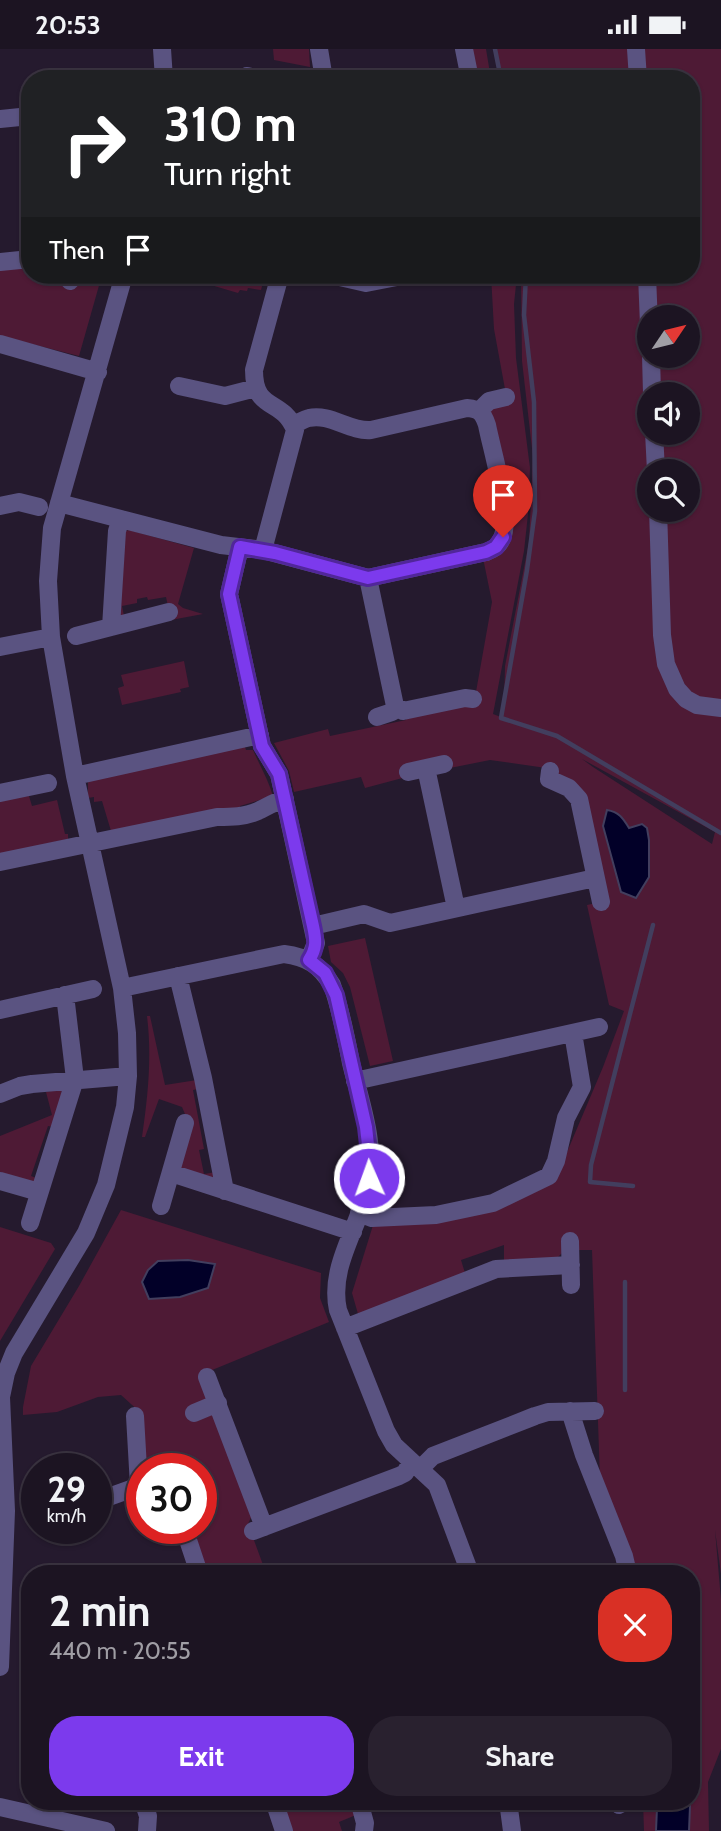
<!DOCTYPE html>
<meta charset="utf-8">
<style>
:root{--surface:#1c1422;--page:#29212f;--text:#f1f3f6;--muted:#a09ea5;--line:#3a3340;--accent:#7c3aed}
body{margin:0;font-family:Cabin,sans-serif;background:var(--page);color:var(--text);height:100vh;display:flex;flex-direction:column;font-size:26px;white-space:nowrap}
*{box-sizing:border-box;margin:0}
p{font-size:23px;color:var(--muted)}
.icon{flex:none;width:38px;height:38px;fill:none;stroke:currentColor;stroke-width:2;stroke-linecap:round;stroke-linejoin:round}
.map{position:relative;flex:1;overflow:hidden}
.panel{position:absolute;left:21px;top:1516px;width:679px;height:245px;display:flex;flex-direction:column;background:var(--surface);border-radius:28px;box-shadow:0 2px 5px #0004,0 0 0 2px var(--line)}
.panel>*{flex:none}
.guide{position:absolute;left:21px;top:21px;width:679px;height:214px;border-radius:28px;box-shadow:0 2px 5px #0004,0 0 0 2px var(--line);background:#202124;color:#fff;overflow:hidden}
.needle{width:46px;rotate:55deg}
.fabs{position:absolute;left:637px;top:256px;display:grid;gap:14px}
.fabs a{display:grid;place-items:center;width:63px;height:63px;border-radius:50%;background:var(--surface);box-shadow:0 2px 5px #0004,0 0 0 2px var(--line);font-size:35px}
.speed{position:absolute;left:21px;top:1404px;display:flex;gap:14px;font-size:35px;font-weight:700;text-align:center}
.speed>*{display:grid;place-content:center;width:91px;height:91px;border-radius:50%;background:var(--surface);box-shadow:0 2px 5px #0004,0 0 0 2px var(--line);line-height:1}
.speed small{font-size:18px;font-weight:400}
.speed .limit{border:10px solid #d22;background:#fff;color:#111}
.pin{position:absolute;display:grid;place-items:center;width:60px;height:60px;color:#fff;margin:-72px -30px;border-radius:50% 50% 50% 0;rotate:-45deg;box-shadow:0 0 7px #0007}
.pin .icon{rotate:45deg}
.me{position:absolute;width:77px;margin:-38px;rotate:358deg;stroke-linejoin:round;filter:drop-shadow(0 0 5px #0008)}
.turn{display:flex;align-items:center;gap:24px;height:147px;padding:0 28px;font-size:32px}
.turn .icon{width:91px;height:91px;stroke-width:2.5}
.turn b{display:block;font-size:49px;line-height:60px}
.then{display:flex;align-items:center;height:66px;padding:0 28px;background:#0003;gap:14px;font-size:26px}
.round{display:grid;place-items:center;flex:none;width:74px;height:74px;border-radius:28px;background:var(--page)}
.summary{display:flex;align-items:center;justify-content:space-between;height:119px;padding:0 28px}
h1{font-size:42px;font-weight:700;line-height:52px}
.primary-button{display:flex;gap:14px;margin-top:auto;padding:14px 28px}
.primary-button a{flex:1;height:80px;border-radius:28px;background:var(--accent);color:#fff;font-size:28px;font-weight:700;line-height:80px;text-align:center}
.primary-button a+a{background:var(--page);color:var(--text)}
.status{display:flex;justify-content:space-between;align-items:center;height:49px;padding:0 35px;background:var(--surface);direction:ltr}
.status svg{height:19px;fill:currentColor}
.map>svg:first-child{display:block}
</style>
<div class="status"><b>20:53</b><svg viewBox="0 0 49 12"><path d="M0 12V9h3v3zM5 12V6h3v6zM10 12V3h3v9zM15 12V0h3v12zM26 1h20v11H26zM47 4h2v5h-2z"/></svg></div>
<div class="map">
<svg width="721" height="1782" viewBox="0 0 721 1782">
<rect width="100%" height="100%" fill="#251a2e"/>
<!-- green -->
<path fill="#4e1a35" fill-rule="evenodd" d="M273,0h36l1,18 -36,-7z
M467,0h19l5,30h-19z
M496,0h225v1525l-6,-44 6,70v149l-13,33 1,49h-65l-1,-30h48v-228h-57l-34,-94 -8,-229h-15l-15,-11v14l-5,5 -53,3v-16l-43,15 4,13 -107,41 -6,-21 22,-71h54l131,-51 44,-104 21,-56 -15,-6 -22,-100 18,-4 -22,-108 -30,-19v-5l-63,-9 -80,16 -45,12 -4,-11 -67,15 -5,-21 -15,-28 54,-14 2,7 76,-16v-5l68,-12 18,-101 -9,-44 24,-16 -19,-133 19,-9 -13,-71 -3,-54h26l-3,29 2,54 14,110 -2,46 -4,37 -31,163 8,3 3,-13 1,-38 24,-124 4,-85 -11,-96 -1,-86h170v-196h-191zM649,268h39v38h-39zM649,345h39v38h-39zM649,422h39v38h-39zM582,710l133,73 -3,12 -119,-77z
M30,216v10h37l11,4v-4h24l-23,81 -79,-20v-68z
M177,226h88l-4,15 -13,-2 -1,3 -7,-1 -2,3z
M129,481l65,18 -16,56 5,4 20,6 -32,6 -5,-23 -18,3 -1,-3 -10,2v4l-15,3 2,10h-6l4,-84z
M184,612l5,26 -9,2 1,3 -59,13 -4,-17 6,-2 -3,-11z
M244,695l2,6h7c7,16 15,29 20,46l-33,10 -1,7 -128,18 -9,-30 -8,1v-5l-6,1v-19z
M29,747l3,10 25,-6 8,34h3v5l-68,15v-55z
M365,889l28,123 -23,5 -20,-79 -7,-14 -12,-11 -3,-16z
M147,967h3l15,69 32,-5 1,9 -5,1 11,59 -5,1 5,24 12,-2 -3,5 -4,2 -31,-11 10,-47 -6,-14 -23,-8 -14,38h-3c6,-41 10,-80 5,-121z
M56,1041l6,1 -8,36 -6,-1 -17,50 8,3 -6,4 -33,-11v-36l52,-21 -6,-23z
M121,1161l200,63 -1,25 9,24 -129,53 53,138 -5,11 18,49h-59l-15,-45h9v-60h-56l-4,-55 -20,-18 -23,2 -41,15 -34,3v-8l8,-41 48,-80z
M0,1178l51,16 4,6 -55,92z
M281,1752h69l6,14 -17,7 3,9h-51z"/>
<!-- water -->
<path fill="#020028" stroke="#423e5e" stroke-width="2" d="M607,761c12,2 16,8 22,18l13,-4 5,4 2,12v37l-13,21 -15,-6 -18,-66z
M188,1211l27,4 -7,24 -28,9 -31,2 -7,-17 6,-12 10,-9z
M663,1752h13l14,5 -1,25h-33l1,-23z"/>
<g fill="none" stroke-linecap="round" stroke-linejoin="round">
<!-- stream -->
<path stroke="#423e5e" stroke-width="4.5" d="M495,0l6,30
M526,226l-2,40 10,87 1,109 -8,59 -26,148 56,18 164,97
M633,1137l-43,-4 1,-17 62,-240
M625,1233v108"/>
<!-- minor -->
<path stroke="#5a5381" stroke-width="18" d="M162,0l2,30
M319,0l5,30
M464,0l6,30
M636,0l2,30
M247,27l13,3
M0,70l30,-3
M0,213l30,-3
M69,226l1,6
M331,226l35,8 41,-8
M647,226l2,50
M0,295l98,28
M651,306l1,39
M179,337l46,10 31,-8
M479,362l10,-10 17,-4
M654,383l2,39
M59,454l162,42 42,5 105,28 118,-26c8,-3 13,-6 16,-14 10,-22 -10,-87 -15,-113 -4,-12 -7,-16 -20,-17l-96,22c-21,2 -41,-17 -62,-12 -5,1 -11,5 -16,7
M0,457l19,-4 20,5
M658,460l4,126 4,29 11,25 9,10 11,6 24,3
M240,498l-11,47 33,152 17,28 37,169 -7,17
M263,501l32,-120c-13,-33 -41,-17 -41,-60l26,-95
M368,529l27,128 8,5 62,-13 8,1
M111,578l6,-96 4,-12
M76,587l93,-24
M0,598l51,-10
M377,668l15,-5 3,-6
M426,719l30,140
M550,722l-1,8 20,9 10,11 22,103
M408,723l36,-8
M75,727l185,-41
M0,744l48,-10
M0,813l217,-45c14,0 28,0 41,-6 10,-5 16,-9 27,-12
M313,877l51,-12 26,9 205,-45
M178,927l25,102 22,113
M122,939l162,-34c23,3 36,11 48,31 9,25 14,52 19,78 9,37 24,79 18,117 -7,45 -41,84 -31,130l48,121 8,14 43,40 33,88
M0,961l93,-21
M355,1032l244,-54
M0,1045l20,-8 12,-2 96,-8
M171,1124l182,59
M0,1132l39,11
M161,1157l24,-83
M359,1164l13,5 64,-3 57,-12 56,-27 7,-15 10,-43 16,-31 -9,-54
M30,1174l45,-144 -10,-84
M570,1192l1,44
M345,1279l151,-59 75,-4
M207,1328l57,150
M570,1362l14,44 40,101 4,17
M194,1364l24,-10
M135,1367l4,70
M420,1420l13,-13 102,-40 13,-4 47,-1
M96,1450h7l39,-14
M184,1479l15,45
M253,1482l146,-55 6,-3 6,-11
M0,1618l6,-156 -5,-114 5,-24 8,-20 72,-120 20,-48 19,-78 3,-31 -1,-43 -5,-45 -47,-212 -24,-139 -3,-56 4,-53 72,-253
M143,1752l5,15 -1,15
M274,1752l10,30
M359,1752l6,22 -1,8
M508,1752l4,30
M618,1752l1,4
M0,1758l106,24"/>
</g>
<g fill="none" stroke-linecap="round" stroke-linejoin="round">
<!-- route casing -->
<g stroke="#51269a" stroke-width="18">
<path id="route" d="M369,1129v-24l-3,-27 -30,-132 -11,-22 -16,-13c8,-12 7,-20 4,-34l-34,-152 -17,-28 -33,-152 11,-47 35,6 93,25 118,-26 10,-5 7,-10"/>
</g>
<!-- route -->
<use href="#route" stroke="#7c3aed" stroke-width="12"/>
</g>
</svg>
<div class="fabs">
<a><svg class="needle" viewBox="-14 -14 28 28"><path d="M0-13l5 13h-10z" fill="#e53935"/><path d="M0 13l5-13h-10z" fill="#a09ea5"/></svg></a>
<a><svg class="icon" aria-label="sound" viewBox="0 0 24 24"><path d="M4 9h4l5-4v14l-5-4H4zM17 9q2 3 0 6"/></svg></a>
<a><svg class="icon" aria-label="search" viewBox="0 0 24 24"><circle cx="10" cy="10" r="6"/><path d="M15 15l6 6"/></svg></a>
</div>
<div class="speed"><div>29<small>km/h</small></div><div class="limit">30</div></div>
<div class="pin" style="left:503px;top:488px;background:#d93025"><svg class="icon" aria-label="arrive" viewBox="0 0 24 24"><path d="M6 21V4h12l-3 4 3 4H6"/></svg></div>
<svg class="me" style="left:369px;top:1129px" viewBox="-20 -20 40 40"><circle r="17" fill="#7c3aed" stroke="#fff" stroke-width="3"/><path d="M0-11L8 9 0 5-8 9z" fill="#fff"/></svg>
<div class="guide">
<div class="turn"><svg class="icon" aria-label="right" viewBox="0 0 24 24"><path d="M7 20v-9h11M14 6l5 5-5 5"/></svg><div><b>310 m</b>Turn right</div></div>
<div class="then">Then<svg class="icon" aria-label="arrive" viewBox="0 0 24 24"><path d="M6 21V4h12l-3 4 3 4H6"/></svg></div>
</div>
<section class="panel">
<div class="summary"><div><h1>2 min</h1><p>440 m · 20:55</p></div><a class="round" style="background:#d93025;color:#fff"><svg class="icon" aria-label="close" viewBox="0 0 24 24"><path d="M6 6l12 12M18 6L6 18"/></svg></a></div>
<div class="primary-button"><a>Exit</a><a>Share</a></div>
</section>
</div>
